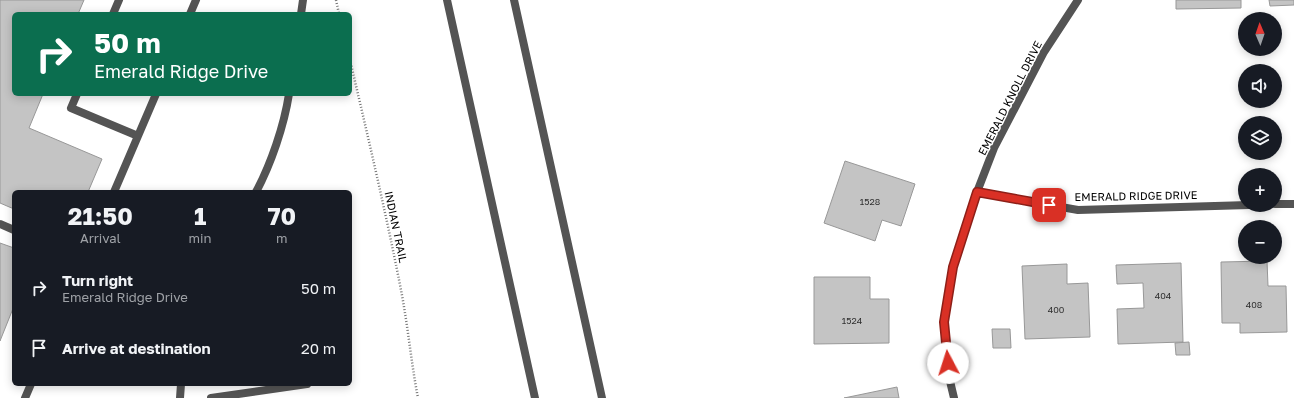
<!DOCTYPE html>
<meta charset="utf-8">
<style>
:root{--surface:#171b24;--page:#242831;--text:#f1f3f6;--muted:#9ea1a6}
body{margin:0;font-family:"Golos Text",sans-serif;background:var(--page);color:var(--text);height:100vh;display:flex;flex-direction:column;font-size:15px;white-space:nowrap}
*{box-sizing:border-box;margin:0}
p{font-size:13px;color:var(--muted)}
.icon{flex:none;width:22px;height:22px;fill:none;stroke:currentColor;stroke-width:2;stroke-linecap:round;stroke-linejoin:round}
.map{position:relative;flex:1;overflow:hidden}
.panel{position:absolute;left:12px;top:190px;width:340px;height:196px;display:flex;flex-direction:column;background:var(--surface);border-radius:6px;box-shadow:0 2px 10px #0003}
.panel>*{flex:none}
.banner{position:absolute;left:12px;top:12px;width:340px;height:84px;border-radius:6px;box-shadow:0 2px 10px #0003;background:#0b6e4f;color:#fff;overflow:hidden}
.needle{width:26px;rotate:358deg}
.fabs{position:absolute;left:1238px;top:12px;display:grid;gap:8px}
.fabs a{display:grid;place-items:center;width:44px;height:44px;border-radius:50%;background:var(--surface);box-shadow:0 2px 10px #0003;font-size:20px}
.pin{position:absolute;display:grid;place-items:center;width:34px;height:34px;color:#fff;margin:-17px;border-radius:8px;box-shadow:0 2px 6px #0006}
.me{position:absolute;width:44px;margin:-22px;rotate:355deg;stroke-linejoin:round;filter:drop-shadow(0 0 3px #0008)}
.turn{display:flex;align-items:center;gap:14px;height:84px;padding:0 16px;font-size:18px}
.turn .icon{width:52px;height:52px;stroke-width:2.5}
.turn b{display:block;font-size:28px;line-height:34px}
.eta{display:flex;justify-content:space-evenly;align-items:center;height:68px;text-align:center}
.eta b{font-size:24px;font-weight:700;line-height:28px}
ul{padding:0;list-style:none}
li{display:flex;align-items:center;gap:12px;height:60px;padding:0 16px}
li div{flex:1}
li b{display:block;font-size:15px}
li em{font-style:normal}
.map>svg:first-child{display:block}
</style>
<div class="map">
<svg width="1294" height="398" viewBox="0 0 1294 398">
<rect width="100%" height="100%" fill="#fff"/>
<!-- building -->
<path fill="#c4c4c4" stroke="#989898" d="M0,0h84l-6,14h-64v80h29l-14,34 73,31 -14,33h-74v17l-14,-6z
M1176,0h65v8l-65,1z
M1269,0h25v5l-24,1z
M845,161l70,23 -14,42 -19,-6 -7,21 -51,-18z
M0,243l14,5v58l-14,35z
M1267,261l1,25h18l1,46 -47,1v-10h-18l-1,-61z
M1181,263l2,79 -65,2 -1,-35 27,-1 -1,-25 -26,1 -1,-19z
M1067,264v20l21,-1 2,54 -65,2 -3,-73z
M814,277h56v22h19v44l-75,1z
M992,329h18l1,19h-18z
M1189,342l1,13h-14l-1,-12z
M897,387l2,11h-55z"/>
<g fill="none" stroke-linecap="round" stroke-linejoin="round">
<!-- path -->
<path stroke="#767676" stroke-width="2.5" stroke-dasharray="1 2" stroke-linecap="butt" d="M336,0l3,14
M350,60c18,77 36,153 51,230 7,36 10,72 17,108"/>
<!-- service -->
<path stroke="#545454" stroke-width="8" d="M447,0l88,398
M514,0l88,398
M113,14l6,-14
M190,14l6,-14
M301,14l2,-14
M77,94l-6,14 67,28
M114,192l42,-98
M256,192c15,-28 28,-66 33,-98
M0,224l14,6
M25,398l6,-14
M180,398l1,-14
M211,398l96,-14"/>
<!-- minor -->
<path stroke="#545454" stroke-width="8" d="M977,192l101,18 171,-5
M1275,204h19
M954,398l-5,-21 -5,-55 9,-55 24,-75 17,-44 50,-96 34,-52"/>
</g>
<g fill="none" stroke-linecap="round" stroke-linejoin="round">
<!-- route casing -->
<g stroke="#8d1f18" stroke-width="10">
<path id="route" d="M948,363l-4,-41 9,-55 24,-75 72,13"/>
</g>
<!-- route -->
<use href="#route" stroke="#d93025" stroke-width="7"/>
</g>
<g text-anchor="middle" stroke-width="3" stroke-linejoin="round" paint-order="stroke">
<!-- number labels -->
<g font-size="9" fill="#313131">
<text x="870" y="205">1528</text>
<text x="1163" y="299">404</text>
<text x="1254" y="308">408</text>
<text x="1056" y="313">400</text>
<text x="852" y="324">1524</text>
</g>
<!-- street labels -->
<g font-size="11" fill="#000" stroke="#fff">
<text transform="translate(1010 98) rotate(-63)" y="4">EMERALD KNOLL DRIVE</text>
<text transform="translate(1136 196) rotate(-1)" y="4">EMERALD RIDGE DRIVE</text>
<text transform="translate(396 227) rotate(78)" y="4">INDIAN TRAIL</text>
</g>
</g>
</svg>
<div class="fabs">
<a><svg class="needle" viewBox="-14 -14 28 28"><path d="M0-13l5 13h-10z" fill="#e53935"/><path d="M0 13l5-13h-10z" fill="#9ea1a6"/></svg></a>
<a><svg class="icon" aria-label="sound" viewBox="0 0 24 24"><path d="M4 9h4l5-4v14l-5-4H4zM17 9q2 3 0 6"/></svg></a>
<a><svg class="icon" aria-label="layers" viewBox="0 0 24 24"><path d="M12 4l9 5-9 5-9-5zM3 14l9 5 9-5"/></svg></a>
<a>+</a>
<a>−</a>
</div>
<div class="pin" style="left:1049px;top:205px;background:#d93025"><svg class="icon" aria-label="arrive" viewBox="0 0 24 24"><path d="M6 21V4h12l-3 4 3 4H6"/></svg></div>
<svg class="me" style="left:948px;top:363px" viewBox="-20 -20 40 40"><circle r="19" fill="#fff"/><path d="M0-13L10 11 0 6-10 11z" fill="#d93025"/></svg>
<div class="banner">
<div class="turn"><svg class="icon" aria-label="right" viewBox="0 0 24 24"><path d="M7 20v-9h11M14 6l5 5-5 5"/></svg><div><b>50 m</b>Emerald Ridge Drive</div></div>
</div>
<section class="panel">
<div class="eta">
<div><b>21:50</b><p>Arrival</p></div>
<div><b>1</b><p>min</p></div>
<div><b>70</b><p>m</p></div>
</div>
<ul>
<li><svg class="icon" aria-label="right" viewBox="0 0 24 24"><path d="M7 20v-9h11M14 6l5 5-5 5"/></svg><div><b>Turn right</b><p>Emerald Ridge Drive</p></div><em>50 m</em></li>
<li><svg class="icon" aria-label="arrive" viewBox="0 0 24 24"><path d="M6 21V4h12l-3 4 3 4H6"/></svg><div><b>Arrive at destination</b></div><em>20 m</em></li>
</ul>
</section>
</div>
